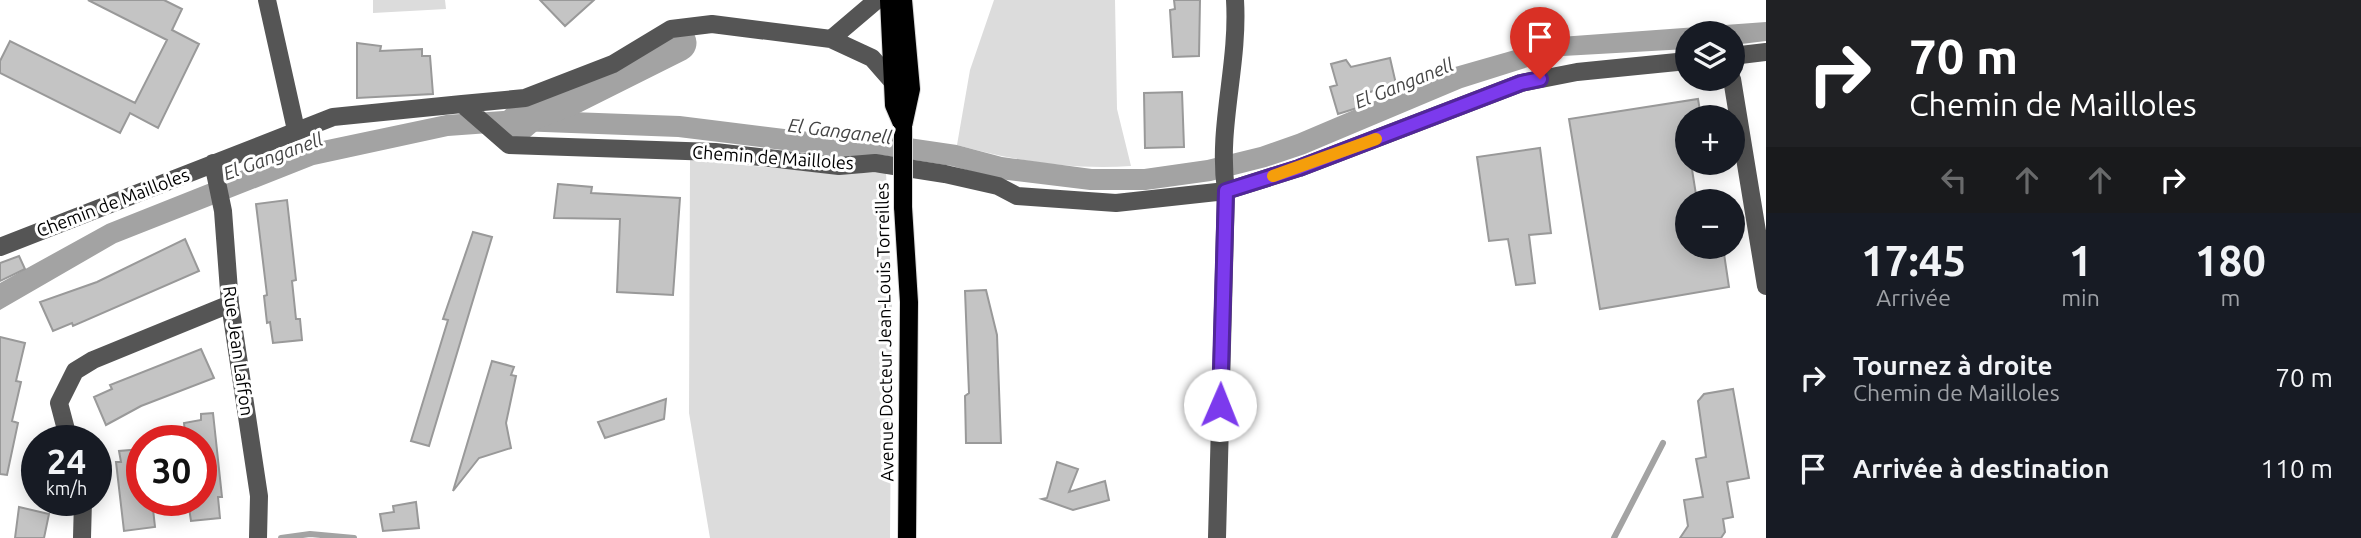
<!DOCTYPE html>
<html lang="fr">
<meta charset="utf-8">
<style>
:root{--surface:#171b24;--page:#242831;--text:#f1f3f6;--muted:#9ea1a6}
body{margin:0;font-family:Ubuntu,sans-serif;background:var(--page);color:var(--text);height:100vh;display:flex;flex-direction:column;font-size:26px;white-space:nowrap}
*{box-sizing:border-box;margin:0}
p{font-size:23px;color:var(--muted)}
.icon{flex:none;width:38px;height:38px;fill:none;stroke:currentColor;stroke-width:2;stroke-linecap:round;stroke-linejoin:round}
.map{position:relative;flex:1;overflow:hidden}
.panel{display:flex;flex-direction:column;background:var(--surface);width:595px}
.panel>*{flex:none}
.top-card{background:#202124;color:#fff;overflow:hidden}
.buttons{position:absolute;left:1675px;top:21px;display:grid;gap:14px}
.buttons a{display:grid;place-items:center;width:70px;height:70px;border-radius:50%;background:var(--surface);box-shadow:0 4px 18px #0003;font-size:35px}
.speed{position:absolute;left:21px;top:425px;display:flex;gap:14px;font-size:35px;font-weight:700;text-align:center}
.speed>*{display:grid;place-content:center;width:91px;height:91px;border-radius:50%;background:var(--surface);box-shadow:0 4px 18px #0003;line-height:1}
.speed small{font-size:18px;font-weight:400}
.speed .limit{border:10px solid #d22;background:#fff;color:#111}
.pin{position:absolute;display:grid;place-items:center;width:60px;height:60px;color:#fff;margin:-72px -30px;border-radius:50% 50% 50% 0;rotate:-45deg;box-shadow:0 0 7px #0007}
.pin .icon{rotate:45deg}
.me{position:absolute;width:77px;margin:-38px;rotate:1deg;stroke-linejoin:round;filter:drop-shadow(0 0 5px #0008)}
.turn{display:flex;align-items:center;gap:24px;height:147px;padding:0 28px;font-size:32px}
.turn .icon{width:91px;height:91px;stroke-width:2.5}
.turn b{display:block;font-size:49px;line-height:60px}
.lanes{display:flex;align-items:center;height:66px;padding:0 28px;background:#0003;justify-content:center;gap:35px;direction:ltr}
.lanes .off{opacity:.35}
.eta{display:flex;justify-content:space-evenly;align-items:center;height:119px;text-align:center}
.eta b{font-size:42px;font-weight:700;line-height:49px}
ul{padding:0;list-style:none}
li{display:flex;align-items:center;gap:21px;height:91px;padding:0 28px}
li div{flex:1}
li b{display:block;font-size:26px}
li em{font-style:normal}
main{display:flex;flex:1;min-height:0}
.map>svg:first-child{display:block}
</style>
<main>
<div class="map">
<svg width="1766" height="538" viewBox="0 0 1766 538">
<rect width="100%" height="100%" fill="#fff"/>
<!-- green -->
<path fill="#dcdcdc" d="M373,0h72l1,9 -73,4z
M994,0h121l2,109 14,57c-59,4 -117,-5 -174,-21l13,-75z
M690,160l148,14 48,-2 6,130 -2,236h-180l-21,-125z"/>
<!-- water -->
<path fill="#a3a3a3" d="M1766,22v19l-33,4 -1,-12h-45v16l-124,7 -101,32 -157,66 -39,13 -55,14 -65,9h-56l-91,-11 -47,-13 -71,-11 -33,3 -170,-21 -160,-6 -70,5 -134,29 -198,78 -116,67v-27l107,-59 201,-80 138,-29 71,-5 163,6 170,21 32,-3 75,11 45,12 90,12h52l63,-9 53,-13 37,-13 158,-67 105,-30z"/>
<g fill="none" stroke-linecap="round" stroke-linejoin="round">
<!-- stream -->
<path stroke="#a3a3a3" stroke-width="6" d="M281,538l29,-4 44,4
M1614,538l49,-95"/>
<!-- river -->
<path stroke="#a3a3a3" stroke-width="37" d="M518,123l13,-11 39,-15 108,-54"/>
</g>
<!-- building -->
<path fill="#c4c4c4" stroke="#999" stroke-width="2" d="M88,0h76l18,9 -10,21 27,14 -41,84 -28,-15 -10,20 -120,-60v-12l10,-20 125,62 32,-63z
M540,0h54l-29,26z
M1174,0h26l-1,56 -26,1 -3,-47 5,-1z
M357,43l24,3 -1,5 42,-2v7h8l3,38 -76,4z
M1390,58l6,26 -42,13 3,11 -19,6 -8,-27 7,-2 -6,-21 15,-4 5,7z
M1182,92l2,55 -39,1 -1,-55z
M1698,99l3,18h-14v46h4l6,38h-10v46h36l6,40 -129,22 -31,-190z
M1540,148l11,85 -22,2 6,48 -19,2 -8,-46 -19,2 -12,-84z
M558,184l34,3 -1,6 89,5 -7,97 -56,-3 3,-73 -66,-1z
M287,200l9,80 -4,1 4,38h4l2,21 -29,3 -3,-21 -3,1 -3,-27 3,-1 -11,-91z
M473,232l19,5 -63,209 -18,-5 37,-121 -5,-1z
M185,239l14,32 -126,55 -1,-3 -19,8 -13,-29 57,-20z
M19,256l6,13 -25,12v-18z
M986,290l11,45 4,108h-35l-1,-47 4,-3 -4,-102z
M0,337l25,6 -9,38 5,1 -9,39 6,2 -11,52 -7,-1z
M201,349l13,29 -73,28 -35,19 -12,-28 18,-8 -2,-4z
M492,361l22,6 -3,8 5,1 -10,47 5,25 -32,10 -26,33z
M1733,389l16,89 -22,4 6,35 -10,2 2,13 -4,6h-41l8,-12 -4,-26 19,-3 -7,-38 10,-2 -8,-56 6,-7z
M666,399l-2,20 -59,19 -7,-16z
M213,413l9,84h-4l2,21 -29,3 -3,-20 13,-1v-59h-15l-2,-18 17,-3v-6z
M142,449v51h10l3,27 -31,4 -8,-69h5l-2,-11z
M1057,462l21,7 -9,23 36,-11 4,19 -36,10 -31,-11 5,-1z
M416,502l3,26 -36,3 -3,-17 14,-2 -1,-6z
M19,507l30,7 -5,24h-29z"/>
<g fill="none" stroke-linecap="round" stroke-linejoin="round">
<!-- major casing -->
<g stroke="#dbdbdb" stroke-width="20">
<path id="major" d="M889,0l5,105 9,21
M903,0l8,89 -8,37
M903,207l6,95 -2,236"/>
</g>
<!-- minor -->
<path stroke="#555" stroke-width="18" d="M267,0l29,130
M831,39l46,-39
M1732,56l34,-4
M1732,79l34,207
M462,104l63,-6 88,-34 58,-35 41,-5 119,15 41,19 21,24
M213,163l10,48 7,93 29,192 -1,42
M0,247l333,-130 129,-13 47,41 206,7 124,14 36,-3 70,11 53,12 19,10 99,7 110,-12 73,-23 222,-85 56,-11 110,-11
M69,441l-10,-38 16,-32 18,-11 137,-56
M82,538l1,-38
M1217,538l9,-347c-9,-65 13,-125 9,-191"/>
<!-- major -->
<use href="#major" stroke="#000" stroke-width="18"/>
<!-- major-bridge casing -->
<g stroke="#dbdbdb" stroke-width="20" stroke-linecap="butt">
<path id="major-bridge" d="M903,126v81"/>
</g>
<!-- major-bridge -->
<use href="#major-bridge" stroke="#000" stroke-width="18"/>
</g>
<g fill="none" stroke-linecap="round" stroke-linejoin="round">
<!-- route casing -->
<g stroke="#51269a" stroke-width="18">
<path id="route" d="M1220,405l6,-214 73,-23 222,-85 19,-4"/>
</g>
<!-- route -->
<use href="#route" stroke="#7c3aed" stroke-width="12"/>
<!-- slow -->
<path stroke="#f59e0b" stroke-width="12" d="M1273,176l103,-37"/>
</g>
<g text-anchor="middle" stroke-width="6" stroke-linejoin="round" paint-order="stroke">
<!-- street labels -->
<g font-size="18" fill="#000" stroke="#fff">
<text transform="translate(773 158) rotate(4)" y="6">Chemin de Mailloles</text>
<text transform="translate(113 203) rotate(-21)" y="6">Chemin de Mailloles</text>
<text transform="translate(885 332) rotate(-91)" y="6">Avenue Docteur Jean-Louis Torreilles</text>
<text transform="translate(238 351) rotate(82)" y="6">Rue Jean Laffon</text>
</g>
<!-- water labels -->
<g font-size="19" font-style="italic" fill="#444" stroke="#fff">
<text transform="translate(1404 83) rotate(-22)" y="7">El Ganganell</text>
<text transform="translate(840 131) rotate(7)" y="7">El Ganganell</text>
<text transform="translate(273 156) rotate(-20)" y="7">El Ganganell</text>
</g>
</g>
</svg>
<div class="buttons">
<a><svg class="icon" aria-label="layers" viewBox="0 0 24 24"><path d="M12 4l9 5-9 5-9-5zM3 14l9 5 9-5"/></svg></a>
<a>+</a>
<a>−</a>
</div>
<div class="speed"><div>24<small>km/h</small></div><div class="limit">30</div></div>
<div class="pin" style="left:1540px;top:79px;background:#d93025"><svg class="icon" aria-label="arrive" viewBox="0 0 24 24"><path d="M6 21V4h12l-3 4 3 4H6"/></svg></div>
<svg class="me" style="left:1220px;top:405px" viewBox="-20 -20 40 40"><circle r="19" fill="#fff"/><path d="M0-13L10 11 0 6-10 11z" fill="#7c3aed"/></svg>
</div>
<section class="panel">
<div class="top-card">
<div class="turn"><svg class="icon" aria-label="right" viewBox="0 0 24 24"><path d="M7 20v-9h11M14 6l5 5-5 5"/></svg><div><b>70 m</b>Chemin de Mailloles</div></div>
<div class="lanes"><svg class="icon off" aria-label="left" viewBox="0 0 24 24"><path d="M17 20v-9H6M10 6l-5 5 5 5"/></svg><svg class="icon off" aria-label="ahead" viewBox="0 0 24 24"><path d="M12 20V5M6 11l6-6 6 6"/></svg><svg class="icon off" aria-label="ahead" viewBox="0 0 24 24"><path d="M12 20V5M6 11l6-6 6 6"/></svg><svg class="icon" aria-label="right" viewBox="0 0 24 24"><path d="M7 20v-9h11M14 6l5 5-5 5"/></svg></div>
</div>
<div class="eta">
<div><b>17:45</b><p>Arrivée</p></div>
<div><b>1</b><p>min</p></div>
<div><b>180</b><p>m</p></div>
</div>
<ul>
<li><svg class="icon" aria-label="right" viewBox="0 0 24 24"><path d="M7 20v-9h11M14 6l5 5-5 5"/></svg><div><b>Tournez à droite</b><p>Chemin de Mailloles</p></div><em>70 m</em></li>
<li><svg class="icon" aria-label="arrive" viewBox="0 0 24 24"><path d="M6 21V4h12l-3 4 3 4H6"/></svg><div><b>Arrivée à destination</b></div><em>110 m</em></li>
</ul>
</section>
</main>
